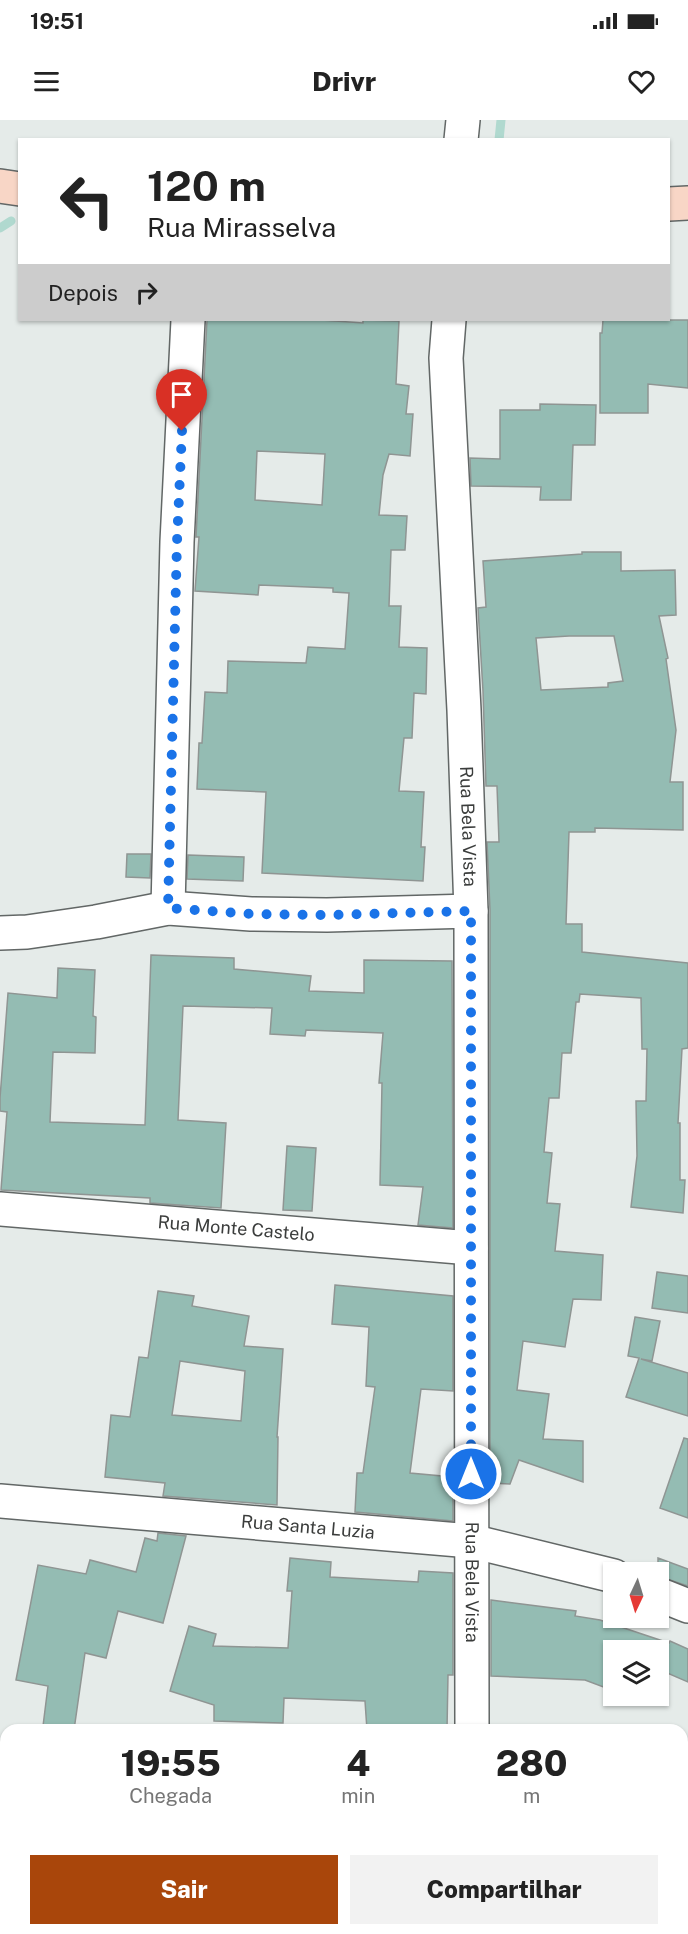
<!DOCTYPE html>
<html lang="pt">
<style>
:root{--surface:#fff;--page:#f2f2f2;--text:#222;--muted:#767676;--accent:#a9460b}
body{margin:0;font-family:"Public Sans",sans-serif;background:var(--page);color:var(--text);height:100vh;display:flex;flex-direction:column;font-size:22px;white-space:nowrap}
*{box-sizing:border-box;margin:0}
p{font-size:20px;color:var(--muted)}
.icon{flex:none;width:33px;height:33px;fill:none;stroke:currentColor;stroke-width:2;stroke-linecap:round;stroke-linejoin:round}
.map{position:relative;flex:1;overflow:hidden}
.panel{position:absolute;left:0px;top:1604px;width:688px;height:212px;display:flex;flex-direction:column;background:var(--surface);border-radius:18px 18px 0 0;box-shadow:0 2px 4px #0004}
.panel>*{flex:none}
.hud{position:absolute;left:18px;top:18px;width:652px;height:183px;border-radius:0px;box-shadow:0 2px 4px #0004;background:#fff;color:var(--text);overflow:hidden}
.needle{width:39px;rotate:184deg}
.buttons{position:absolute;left:603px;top:1442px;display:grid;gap:12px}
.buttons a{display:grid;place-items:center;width:66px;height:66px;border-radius:0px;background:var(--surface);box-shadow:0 2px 4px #0004;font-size:30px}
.pin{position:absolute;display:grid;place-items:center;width:51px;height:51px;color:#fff;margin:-62px -26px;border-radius:50% 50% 50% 0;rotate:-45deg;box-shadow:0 0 6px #0007}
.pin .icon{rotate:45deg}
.me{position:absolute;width:66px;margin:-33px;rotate:0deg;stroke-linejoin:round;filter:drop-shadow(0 0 4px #0008)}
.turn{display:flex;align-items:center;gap:21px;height:126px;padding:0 30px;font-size:27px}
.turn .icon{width:78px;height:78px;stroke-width:2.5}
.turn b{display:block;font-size:42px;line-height:51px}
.then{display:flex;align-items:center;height:57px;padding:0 30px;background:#0003;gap:12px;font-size:22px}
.eta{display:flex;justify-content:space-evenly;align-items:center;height:102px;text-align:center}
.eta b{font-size:36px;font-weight:800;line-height:42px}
.action{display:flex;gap:12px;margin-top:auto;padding:12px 30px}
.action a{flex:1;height:69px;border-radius:0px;background:var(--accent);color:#fff;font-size:24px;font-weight:800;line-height:69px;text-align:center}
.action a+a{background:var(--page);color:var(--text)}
.status{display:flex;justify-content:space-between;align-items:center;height:42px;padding:0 30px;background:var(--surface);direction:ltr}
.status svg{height:16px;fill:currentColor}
header{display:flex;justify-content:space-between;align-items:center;height:78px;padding:0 30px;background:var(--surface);font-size:27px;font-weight:800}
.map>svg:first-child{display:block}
</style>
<div class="status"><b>19:51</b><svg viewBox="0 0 49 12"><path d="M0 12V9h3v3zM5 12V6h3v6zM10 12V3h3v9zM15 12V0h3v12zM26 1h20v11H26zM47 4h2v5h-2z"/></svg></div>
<header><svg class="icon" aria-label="menu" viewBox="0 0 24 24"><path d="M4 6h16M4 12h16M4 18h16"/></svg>Drivr<svg class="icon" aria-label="heart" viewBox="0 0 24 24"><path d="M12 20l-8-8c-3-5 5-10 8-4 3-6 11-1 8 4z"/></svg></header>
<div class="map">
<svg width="688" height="1814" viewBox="0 0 688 1814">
<rect width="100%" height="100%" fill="#e5ebe9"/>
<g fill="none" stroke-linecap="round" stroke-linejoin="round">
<!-- stream -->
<path stroke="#b0d9cf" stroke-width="9" d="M499,20l2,-20
M0,108l11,-7"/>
</g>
<!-- building -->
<path fill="#94bcb3" stroke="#8f9593" stroke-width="1.5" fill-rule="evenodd" d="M207,200h114l42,3v-3l36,1 -3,63 13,2 -3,28h7l-3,42 -21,-2 -6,21 -4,40 28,1 -2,34h-14l-2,56h12l-2,41 28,1 -1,46 -12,-1 -2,45h-8l-5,53 25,1 -3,55h4l-2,34 -161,-8 4,-81 -69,-3 2,-46h3l3,-51 22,1 1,-32 78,2 2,-16 37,2 4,-56 -16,-1v-4l-74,-3 -1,10 -63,-4 4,-54h-3zM257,331l68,3 -3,51 -67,-5z
M603,200h85v68l-40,-4v29h-48v-80h2z
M540,284l56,1 -1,40h-22l-2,55h-31l1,-13 -70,-1 -1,-28 30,1v-49h40z
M582,432h39v19l54,-1 1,45 -17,1 9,42 -2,1 10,71 -6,52h13v48l-88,-2v4h-26l-3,92h16v28l106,11v85l-6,1 -4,74h2v57h5l-2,33 -52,-6 6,-51 -1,-55h10l1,-52h-5l-1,-51 -61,-4 -1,8h-3l-5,51h-9l-3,45h-10l-5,54 8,1 -5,50 13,1 -5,47 48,4 -2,45 -28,-1 -8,48 -42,-6 -6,49 32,4 -6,45 40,2v41l-64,-22 -9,24 -20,-1v-573l-3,-68h12l-2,-56h-11l-3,-95 -5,-83 8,-1 -3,-46 99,-7zM569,516h45l9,45 -15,2v4l-67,3 -5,-52z
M127,734h24l-1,24 -24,-1z
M188,735l56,2 -1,24 -56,-2z
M151,835l83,3v11l77,7 -2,15 55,2v-33l88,1 1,267 -35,-3 5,-38 -43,-2 2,-102h-3l4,-50 -77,-3 -1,6 -35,-2 2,-26 -89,-2 -5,114 48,3 -5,85 -71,-5v-5l-149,-8 6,-78 -7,-1v-13l8,-105 49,5 1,-30 37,2 -2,46 3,1 -1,36 -42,-1 -3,70 95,3z
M287,1026l29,2 -4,63 -29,-1z
M657,1152l31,4v37l-36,-5z
M335,1165l118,11v95l-32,-2 -11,84 43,4v44l-98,-9 2,-39h6l12,-86 -9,-1 3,-59 -37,-3z
M158,1171l36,5 -2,10 57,10 -5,30 39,3 -6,88h1l-1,68 -114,-9 2,-13 -60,-6 6,-62 19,2 9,-60 9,1zM180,1241l65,10 -4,50 -69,-6z
M635,1197l25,4 -8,40 -11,-2 47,14v43l-62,-19 13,-39 -11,-2z
M684,1318l4,1v79l-28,-10z
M158,1413l28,3 -23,87 -45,-12 -12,47 -21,-5 -11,77 -31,-4 5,-40 -32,-6 22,-115 48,9 4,-14 46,12 9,-34 12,3z
M290,1438l41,4 -1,15 88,5 1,-11 34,2v102h-5l-1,55h-80l-2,-29 -81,-3 -1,25 -69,-2v-16l-44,-14 19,-65 27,8 -3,12 75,2 4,-57h-5z
M658,1438l30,11v17l-30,-10z
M491,1480l85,11 -1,5 25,4 69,23 1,-2 18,8v33l-30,-13v-19h-44v41l-29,-11 -94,-4z"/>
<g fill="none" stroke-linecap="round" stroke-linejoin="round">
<!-- street casing -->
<g stroke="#626766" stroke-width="36">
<g id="street">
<path d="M461,20l2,-20"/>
<path id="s1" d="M449,200l-3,38 18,352 7,201 1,819"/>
<path d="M168,788l9,-366 11,-222"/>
<path d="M0,813l27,-1 69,-10 72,-14 83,6 76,1 144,-4"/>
<path id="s2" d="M0,1089l471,39"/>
<path id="s3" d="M0,1381l471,40 143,35"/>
<path d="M658,1474l30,12"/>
<path d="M164,1814l90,-5"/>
<path d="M471,1814v-5"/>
</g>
</g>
<!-- secondary casing -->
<g stroke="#626766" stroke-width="36">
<path id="secondary" d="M0,66l20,3
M669,84l19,-1"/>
</g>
<!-- street -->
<use href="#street" stroke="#fff" stroke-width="33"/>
<!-- secondary -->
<use href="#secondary" stroke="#f8d6c6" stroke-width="33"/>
</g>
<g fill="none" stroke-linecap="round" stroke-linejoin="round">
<!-- route -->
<path stroke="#1a73e8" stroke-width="10" stroke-dasharray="0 18" d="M182,311l-5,111 -9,366 83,6 76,1 144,-4v563"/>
</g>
<g text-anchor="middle" stroke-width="4.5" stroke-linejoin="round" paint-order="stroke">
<!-- street labels -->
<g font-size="18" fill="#3b3d3c" stroke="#f2f8f7">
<text dy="6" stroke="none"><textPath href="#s1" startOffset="507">Rua Bela Vista</textPath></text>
<text dy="6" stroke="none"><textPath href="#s2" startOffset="237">Rua Monte Castelo</textPath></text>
<text dy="6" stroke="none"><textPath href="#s3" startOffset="309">Rua Santa Luzia</textPath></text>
<text dy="6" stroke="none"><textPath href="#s1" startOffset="1263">Rua Bela Vista</textPath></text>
</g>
</g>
</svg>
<div class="buttons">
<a><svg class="needle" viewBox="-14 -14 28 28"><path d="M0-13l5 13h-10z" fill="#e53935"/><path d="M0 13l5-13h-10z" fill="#767676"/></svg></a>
<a><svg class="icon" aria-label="layers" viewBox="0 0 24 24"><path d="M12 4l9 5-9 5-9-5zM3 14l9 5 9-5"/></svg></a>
</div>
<div class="pin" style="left:182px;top:311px;background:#d93025"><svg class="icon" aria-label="arrive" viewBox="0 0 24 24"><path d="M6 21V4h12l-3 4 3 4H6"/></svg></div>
<svg class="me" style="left:471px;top:1354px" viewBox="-20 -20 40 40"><circle r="17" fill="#1a73e8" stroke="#fff" stroke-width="3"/><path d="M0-11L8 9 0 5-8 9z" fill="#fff"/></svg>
<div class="hud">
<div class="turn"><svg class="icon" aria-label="left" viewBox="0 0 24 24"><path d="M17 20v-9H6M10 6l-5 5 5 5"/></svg><div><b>120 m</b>Rua Mirasselva</div></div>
<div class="then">Depois<svg class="icon" aria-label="right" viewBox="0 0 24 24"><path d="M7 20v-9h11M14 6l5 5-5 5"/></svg></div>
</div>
<section class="panel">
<div class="eta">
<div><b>19:55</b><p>Chegada</p></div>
<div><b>4</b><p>min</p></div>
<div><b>280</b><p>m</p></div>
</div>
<div class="action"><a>Sair</a><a>Compartilhar</a></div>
</section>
</div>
